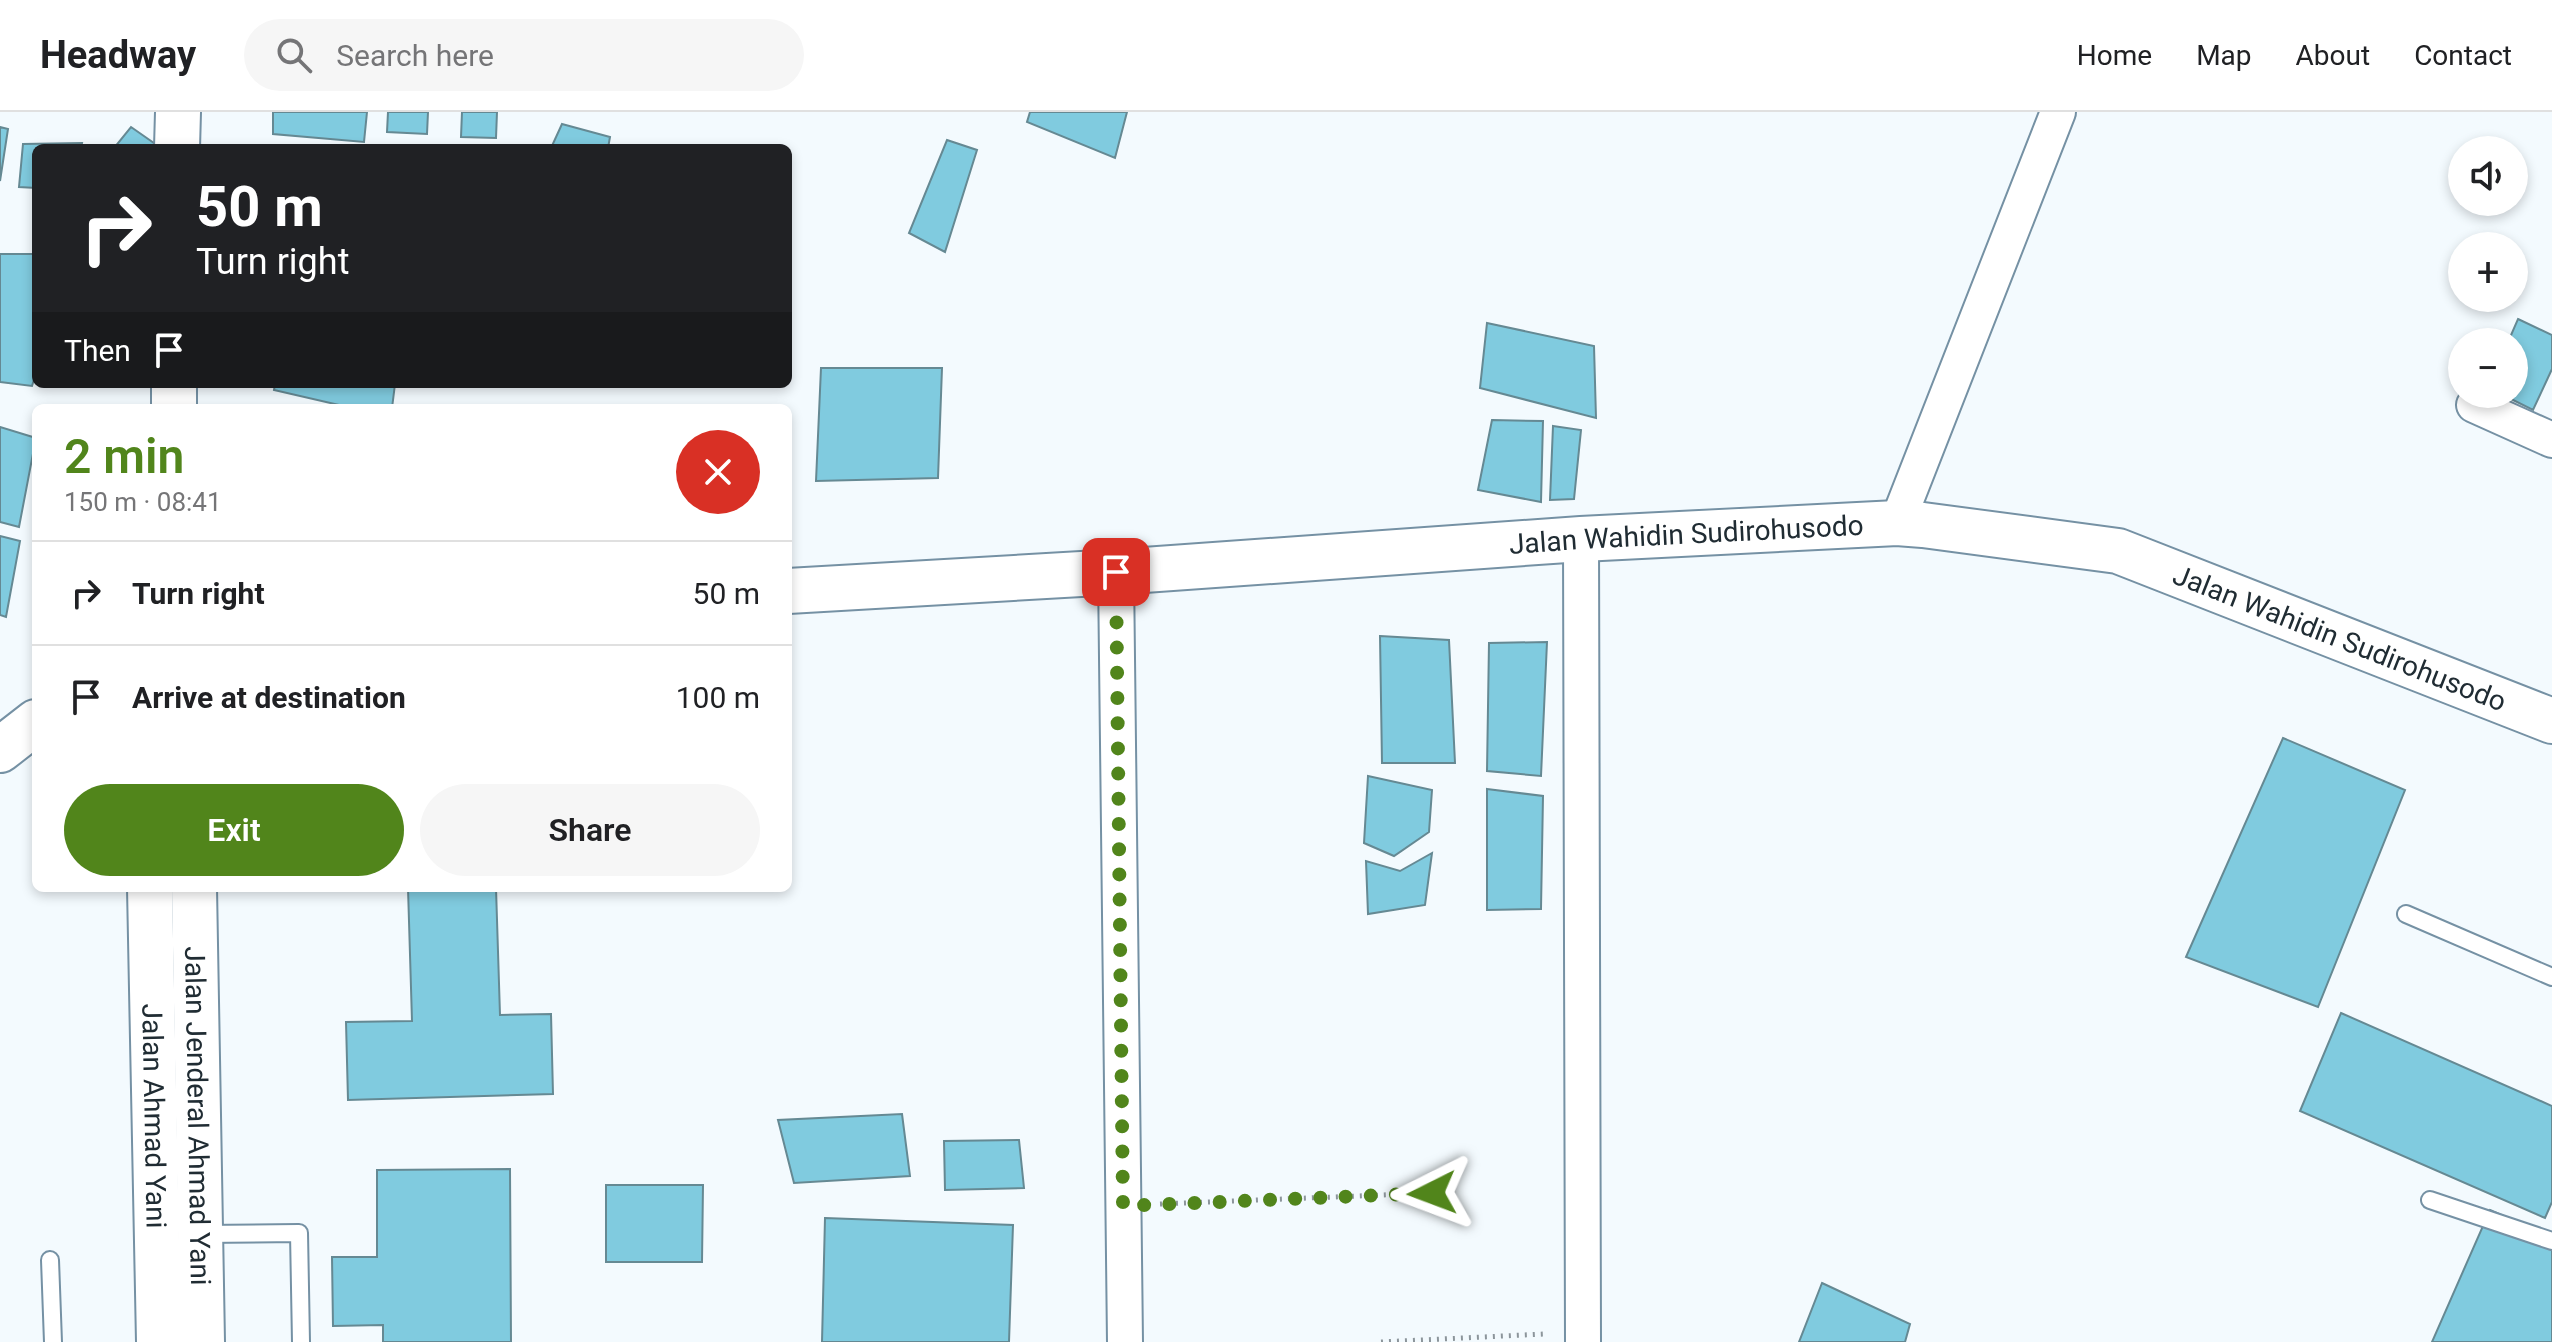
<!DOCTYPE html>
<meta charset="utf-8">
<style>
:root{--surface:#fff;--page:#f6f6f6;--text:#202124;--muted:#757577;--line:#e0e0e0;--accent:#51851b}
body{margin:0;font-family:Roboto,sans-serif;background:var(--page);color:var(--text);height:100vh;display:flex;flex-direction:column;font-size:30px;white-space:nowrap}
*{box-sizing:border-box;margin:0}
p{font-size:26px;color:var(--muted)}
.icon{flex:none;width:44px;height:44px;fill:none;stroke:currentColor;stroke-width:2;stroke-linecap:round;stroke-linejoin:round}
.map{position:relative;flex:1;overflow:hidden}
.panel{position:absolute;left:32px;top:292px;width:760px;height:488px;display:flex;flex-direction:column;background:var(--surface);border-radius:12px;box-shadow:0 4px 12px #0003}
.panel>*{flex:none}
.banner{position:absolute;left:32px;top:32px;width:760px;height:244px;border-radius:12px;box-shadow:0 4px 12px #0003;background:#202124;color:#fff;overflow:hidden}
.fabs{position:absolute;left:2448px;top:24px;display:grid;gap:16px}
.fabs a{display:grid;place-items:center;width:80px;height:80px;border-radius:50%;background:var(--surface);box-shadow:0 4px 12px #0003;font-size:40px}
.pin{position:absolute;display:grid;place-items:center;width:68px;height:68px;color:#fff;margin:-34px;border-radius:16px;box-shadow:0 4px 12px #0006}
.me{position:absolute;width:88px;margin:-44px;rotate:267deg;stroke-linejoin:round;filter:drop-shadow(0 0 6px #0008)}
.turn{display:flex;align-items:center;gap:28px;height:168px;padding:0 32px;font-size:36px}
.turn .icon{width:104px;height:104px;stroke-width:2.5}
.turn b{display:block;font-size:56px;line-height:68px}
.then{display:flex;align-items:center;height:76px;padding:0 32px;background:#0003;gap:16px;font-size:30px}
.round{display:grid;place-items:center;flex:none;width:84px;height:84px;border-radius:42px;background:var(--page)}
.summary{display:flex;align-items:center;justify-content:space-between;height:136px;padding:0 32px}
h1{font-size:48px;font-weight:600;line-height:60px;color:var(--accent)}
.button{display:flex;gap:16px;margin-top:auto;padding:16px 32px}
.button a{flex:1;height:92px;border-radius:48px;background:var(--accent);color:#fff;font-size:32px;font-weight:600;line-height:92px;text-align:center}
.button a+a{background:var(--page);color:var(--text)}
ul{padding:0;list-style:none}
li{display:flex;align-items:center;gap:24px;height:104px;padding:0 32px;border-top:2px solid var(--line)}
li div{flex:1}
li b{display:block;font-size:30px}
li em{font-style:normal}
header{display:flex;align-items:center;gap:48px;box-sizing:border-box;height:112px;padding:0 40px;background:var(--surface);border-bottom:2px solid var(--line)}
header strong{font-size:38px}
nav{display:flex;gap:44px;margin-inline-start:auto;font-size:28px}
.search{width:560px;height:72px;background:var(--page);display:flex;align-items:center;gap:20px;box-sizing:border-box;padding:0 28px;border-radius:44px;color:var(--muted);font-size:30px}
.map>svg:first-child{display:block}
</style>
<header>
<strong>Headway</strong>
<div class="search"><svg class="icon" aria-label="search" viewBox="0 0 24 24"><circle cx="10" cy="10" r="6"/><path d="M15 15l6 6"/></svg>Search here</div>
<nav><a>Home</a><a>Map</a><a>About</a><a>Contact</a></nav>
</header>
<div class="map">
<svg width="2552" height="1230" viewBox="0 0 2552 1230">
<rect width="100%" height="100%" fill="#f3fafe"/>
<!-- building -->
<path fill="#80cbdf" stroke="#658993" stroke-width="2" d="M273,0h94l-3,30 -91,-8z
M388,0h40l-1,22 -40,-2z
M462,0h35l-1,26 -35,-1z
M1030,0h97l-12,46 -88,-36z
M562,12l48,13 -2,11h-57z
M0,15l8,2 -8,52z
M131,15l30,21h-47z
M947,28l30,10 -32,102 -36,-19z
M82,31l-1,5h-45v40l-17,-1 4,-43z
M0,142h36v119l-4,13 -32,-4z
M2518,207l34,16v34l-19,41 -32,-16h13v-52h-6z
M1487,211l107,23 2,72 -116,-30z
M821,256h121l-4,110 -122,3z
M275,272h120l-3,24h-40l-78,-18z
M1492,308l51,1 -2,81 -63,-12z
M1553,314l28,4 -7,69 -24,1z
M0,315l36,11 -17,89 -19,-5z
M0,424l20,5 -14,76 -6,-2z
M1380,524l69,4 6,123h-73z
M1547,530l-6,134 -54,-5 2,-128z
M2283,626l122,52 -87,217 -132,-50z
M1368,664l64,14 -3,42 -35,24 -30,-13z
M1487,677l56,7 -2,113 -54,1z
M1432,741l-7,52 -57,9 -2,-53 34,10z
M408,776h88l4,127 51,-1 2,80 -205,6 -2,-78 66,-1z
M2341,901l211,93v96l-7,16 -245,-107z
M902,1002l8,62 -116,7 -16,-63z
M1019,1028l5,48 -79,2 -1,-49z
M510,1057l1,173h-128v-17l-50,1 -1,-69h45v-87z
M606,1073h97l-1,77h-96z
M2490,1098l62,27v105h-120z
M825,1106l188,7 -4,117h-187z
M1822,1171l88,41 -5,18h-106z"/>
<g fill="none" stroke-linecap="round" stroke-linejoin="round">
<!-- lane casing -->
<g stroke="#7591a4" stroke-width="20">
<path id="lane" d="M2406,802l146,63
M2430,1088l122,41
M202,1122l97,-1 2,109
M50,1148l3,82"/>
</g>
<!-- street casing -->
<g stroke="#7591a4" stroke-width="38">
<path id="street" d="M2474,293l78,35
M1897,411l161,-411
M1581,427l2,803
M1116,460l9,770"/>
</g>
<!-- secondary casing -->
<g stroke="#7591a4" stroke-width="48">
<g id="secondary">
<path id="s1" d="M150,776l9,454"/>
<path id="s2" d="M194,776l8,454"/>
</g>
</g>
<!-- highway casing -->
<g stroke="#7591a4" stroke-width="48">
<g id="highway">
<path d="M177,36l1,-36"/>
<path d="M174,296v-24"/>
<path id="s3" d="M788,479l328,-19 465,-33 316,-16 26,2 195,26 434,170"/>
<path d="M0,638l36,-28"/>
</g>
</g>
<!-- path -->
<path stroke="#8c959b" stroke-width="5" stroke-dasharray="2 6" stroke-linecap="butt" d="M1160,1092l272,-11
M1381,1230l163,-8"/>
<!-- lane -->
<use href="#lane" stroke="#fff" stroke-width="16"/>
<!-- street -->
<use href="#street" stroke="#fff" stroke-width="34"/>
<!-- secondary -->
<use href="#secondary" stroke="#fff" stroke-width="44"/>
<!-- highway -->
<use href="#highway" stroke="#fff" stroke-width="44"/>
</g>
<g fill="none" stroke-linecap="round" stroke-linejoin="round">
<!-- route -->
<path stroke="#51851b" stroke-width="14" stroke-dasharray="0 25.2" d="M1116,460l7,634 309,-13"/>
</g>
<g text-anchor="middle" stroke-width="6" stroke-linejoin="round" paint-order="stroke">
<!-- street labels -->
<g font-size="28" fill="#202c33" stroke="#fff">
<text dy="10" stroke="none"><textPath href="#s3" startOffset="900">Jalan Wahidin Sudirohusodo</textPath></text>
<text dy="10" stroke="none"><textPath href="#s3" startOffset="1572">Jalan Wahidin Sudirohusodo</textPath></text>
<text dy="10" stroke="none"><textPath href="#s1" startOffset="228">Jalan Ahmad Yani</textPath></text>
<text dy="10" stroke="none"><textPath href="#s2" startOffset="228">Jalan Jenderal Ahmad Yani</textPath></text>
</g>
</g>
</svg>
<div class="fabs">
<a><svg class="icon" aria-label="sound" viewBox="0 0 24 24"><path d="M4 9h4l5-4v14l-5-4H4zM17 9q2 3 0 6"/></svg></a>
<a>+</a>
<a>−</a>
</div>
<div class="pin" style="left:1116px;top:460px;background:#d93025"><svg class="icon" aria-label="arrive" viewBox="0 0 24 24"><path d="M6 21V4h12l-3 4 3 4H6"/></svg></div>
<svg class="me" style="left:1432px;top:1081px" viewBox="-20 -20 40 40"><path d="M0-17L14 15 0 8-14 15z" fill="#51851b" stroke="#fff" stroke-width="4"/></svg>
<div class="banner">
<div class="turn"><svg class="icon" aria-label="right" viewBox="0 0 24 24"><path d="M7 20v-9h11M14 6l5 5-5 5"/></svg><div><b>50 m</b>Turn right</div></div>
<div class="then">Then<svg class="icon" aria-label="arrive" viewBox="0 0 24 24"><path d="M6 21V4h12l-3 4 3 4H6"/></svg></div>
</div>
<section class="panel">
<div class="summary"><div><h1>2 min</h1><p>150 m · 08:41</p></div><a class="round" style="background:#d93025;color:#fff"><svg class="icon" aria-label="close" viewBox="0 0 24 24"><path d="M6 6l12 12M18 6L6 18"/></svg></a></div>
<ul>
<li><svg class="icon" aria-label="right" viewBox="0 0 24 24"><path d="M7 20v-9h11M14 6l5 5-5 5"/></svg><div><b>Turn right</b></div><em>50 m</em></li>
<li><svg class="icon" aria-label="arrive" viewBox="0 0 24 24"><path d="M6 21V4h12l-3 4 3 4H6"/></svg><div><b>Arrive at destination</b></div><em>100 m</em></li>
</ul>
<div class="button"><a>Exit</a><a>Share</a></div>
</section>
</div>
